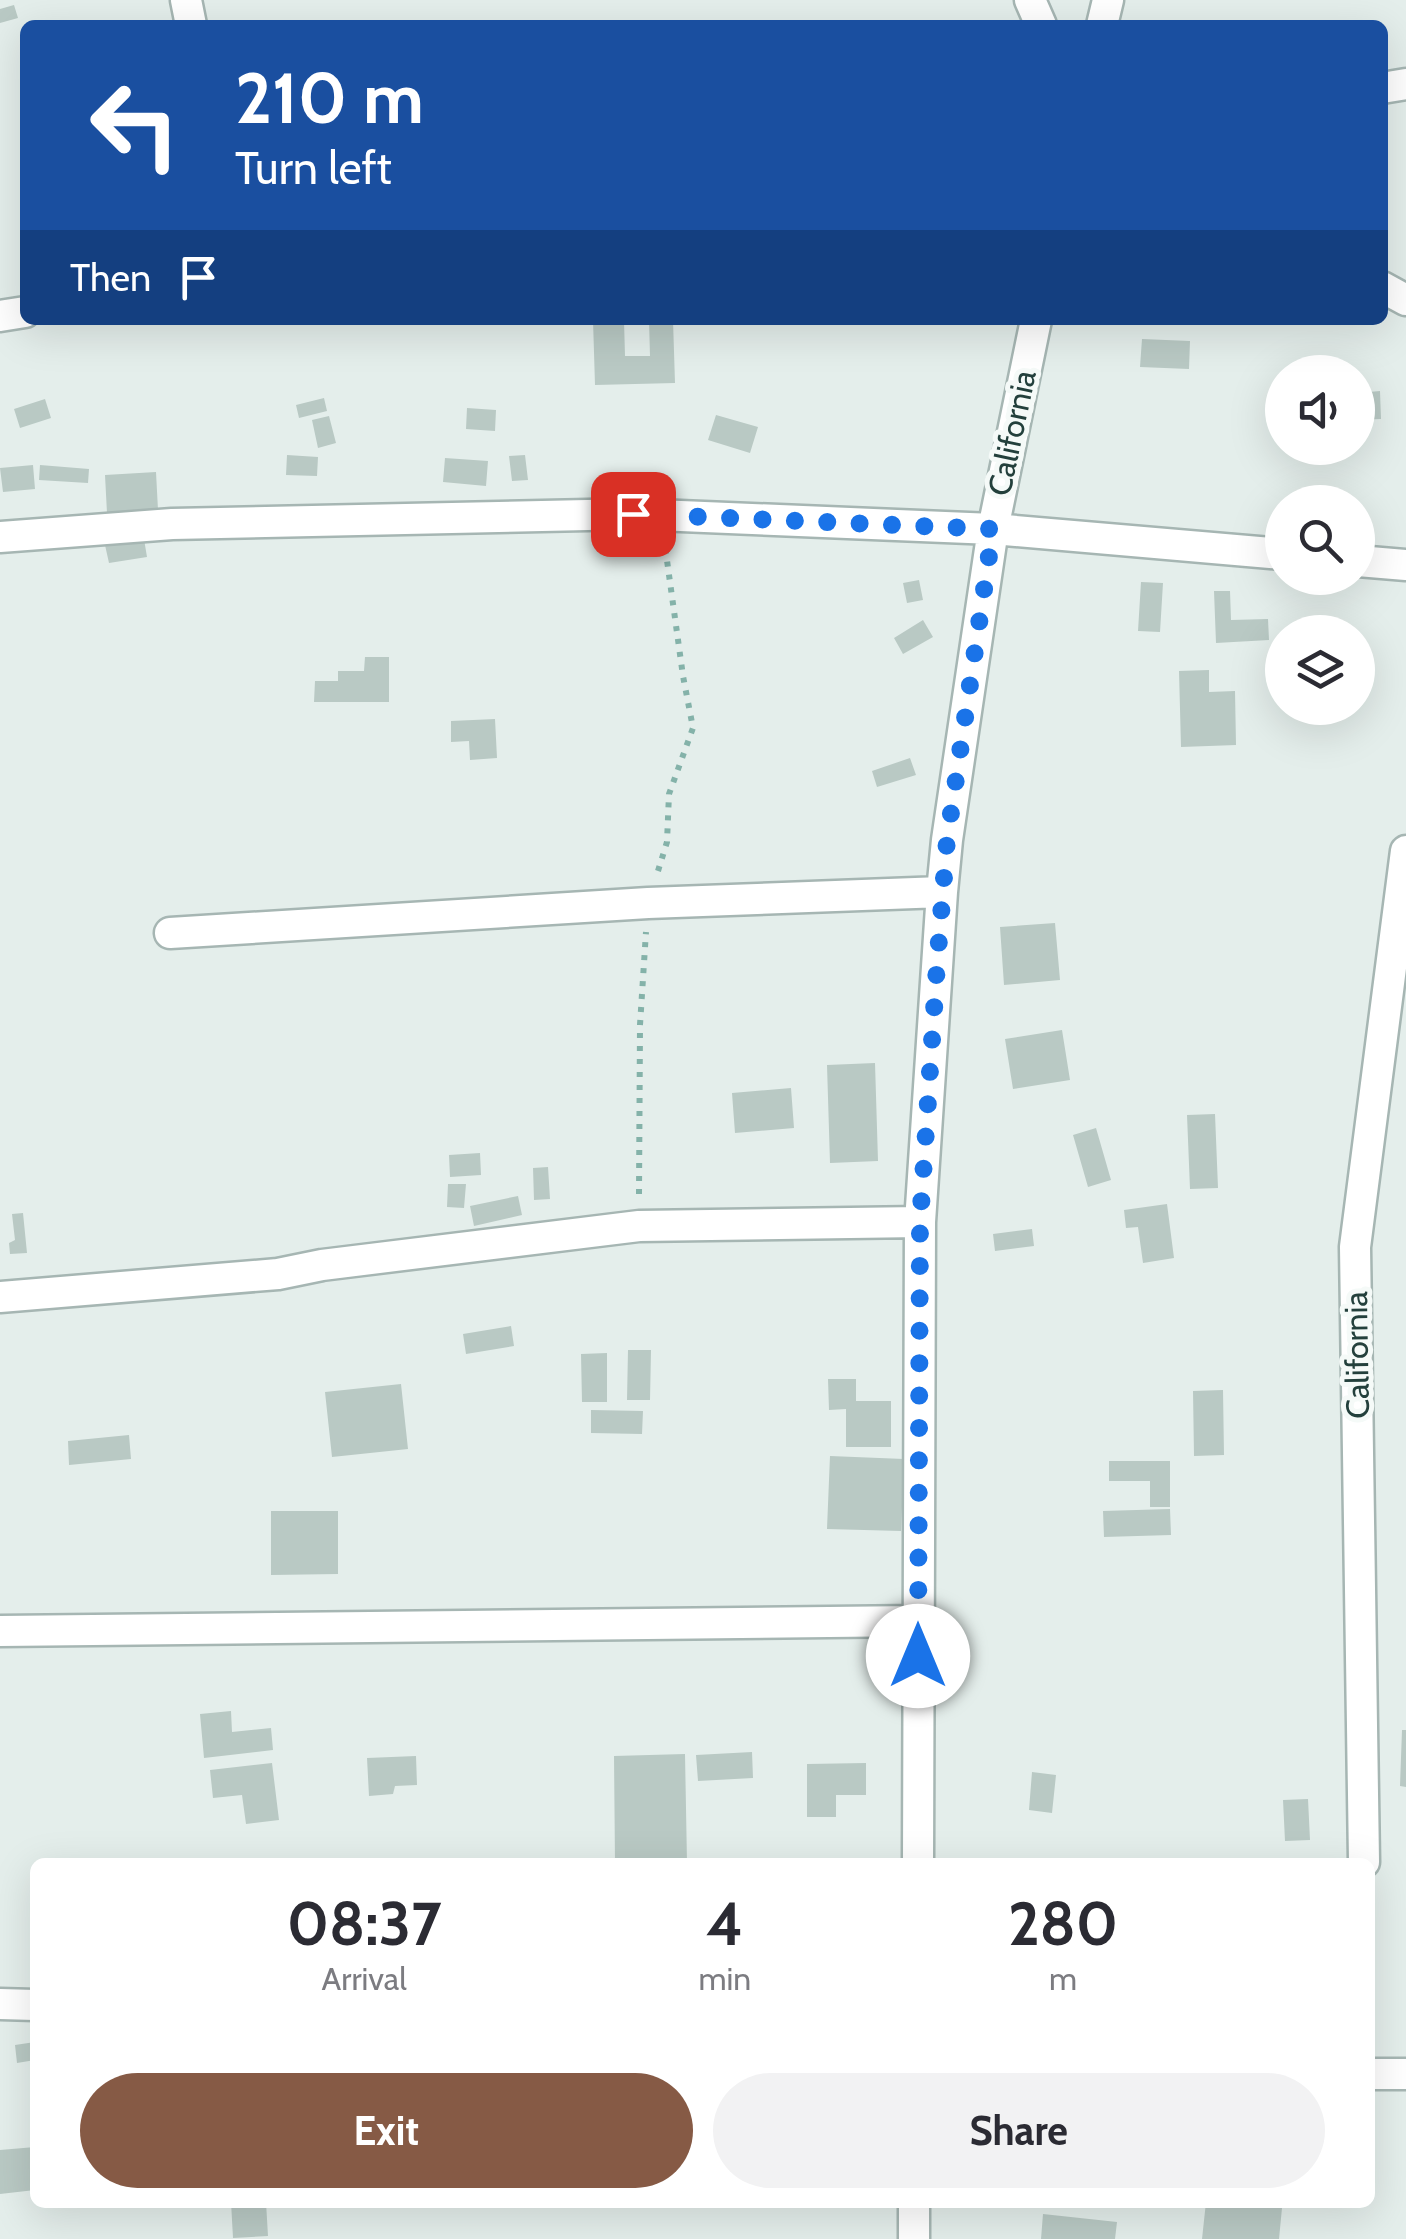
<!DOCTYPE html>
<style>
:root{--surface:#fff;--page:#f2f2f3;--text:#2b2b33;--muted:#7c7c81;--accent:#865a45}
body{margin:0;font-family:Cabin,sans-serif;background:var(--page);color:var(--text);height:100vh;display:flex;flex-direction:column;font-size:38px;white-space:nowrap}
*{box-sizing:border-box;margin:0}
p{font-size:32px;color:var(--muted)}
.icon{flex:none;width:55px;height:55px;fill:none;stroke:currentColor;stroke-width:2;stroke-linecap:round;stroke-linejoin:round}
.map{position:relative;flex:1;overflow:hidden}
.details{position:absolute;left:30px;top:1858px;width:1345px;height:350px;display:flex;flex-direction:column;background:var(--surface);border-radius:15px;box-shadow:0 10px 40px #0002}
.details>*{flex:none}
.hud{position:absolute;left:20px;top:20px;width:1368px;height:305px;border-radius:15px;box-shadow:0 10px 40px #0002;background:#1a4fa0;color:#fff;overflow:hidden}
.tools{position:absolute;left:1265px;top:355px;display:grid;gap:20px}
.tools a{display:grid;place-items:center;width:110px;height:110px;border-radius:50%;background:var(--surface);box-shadow:0 10px 40px #0002;font-size:50px}
.pin{position:absolute;display:grid;place-items:center;width:85px;height:85px;color:#fff;margin:-42px;border-radius:20px;box-shadow:0 5px 15px #0006}
.me{position:absolute;width:110px;margin:-55px;rotate:0deg;stroke-linejoin:round;filter:drop-shadow(0 0 8px #0008)}
.turn{display:flex;align-items:center;gap:35px;height:210px;padding:0 50px;font-size:45px}
.turn .icon{width:130px;height:130px;stroke-width:2.5}
.turn b{display:block;font-size:70px;line-height:85px}
.then{display:flex;align-items:center;height:95px;padding:0 50px;background:#0003;gap:20px;font-size:38px}
.eta{display:flex;justify-content:space-evenly;align-items:center;height:170px;text-align:center}
.eta b{font-size:60px;font-weight:800;line-height:70px}
.action{display:flex;gap:20px;margin-top:auto;padding:20px 50px}
.action a{flex:1;height:115px;border-radius:60px;background:var(--accent);color:#fff;font-size:40px;font-weight:800;line-height:115px;text-align:center}
.action a+a{background:var(--page);color:var(--text)}
.map>svg:first-child{display:block}
</style>
<div class="map">
<svg width="1406" height="2239" viewBox="0 0 1406 2239">
<rect width="100%" height="100%" fill="#e4eeeb"/>
<!-- building -->
<path fill="#b9c9c4" d="M14,5l4,13 -18,5v-14z
M593,320h31l1,36h25l-1,-36h24l2,63 -80,2z
M1142,339l48,2 -1,28 -49,-2z
M1380,391l1,28 -23,1v-27z
M324,398l3,13 -28,7 -3,-13z
M45,399l6,19 -31,10 -6,-19z
M467,408l29,2 -1,21 -29,-2z
M716,415l42,12 -8,26 -42,-13z
M329,416l7,27 -18,5 -6,-28z
M287,455l31,2 -1,19 -31,-1z
M525,455l3,25 -16,1 -3,-25z
M445,458l43,3 -2,25 -43,-4z
M33,465l2,24 -32,3 -3,-24z
M40,465l49,4 -1,14 -49,-3z
M156,472l2,38 -51,3 -2,-38z
M144,539l3,18 -38,6 -4,-18z
M919,580l4,20 -16,3 -4,-20z
M1141,582l22,1 -3,49 -22,-1z
M1214,591h16l1,29 37,-1 1,21 -53,3z
M923,620l10,17 -30,17 -9,-16z
M365,657h24v45h-75l1,-21h23v-10h26z
M1209,670v22l26,-1 1,54 -55,2 -2,-76z
M495,719l2,39 -27,2 -1,-19 -18,1v-21z
M910,758l6,17 -39,12 -5,-16z
M1055,923l5,57 -56,5 -4,-58z
M1062,1030l8,50 -57,9 -8,-50z
M875,1063l3,98 -48,2 -3,-98z
M791,1088l3,40 -59,5 -3,-40z
M1215,1114l3,74 -28,1 -3,-74z
M1096,1128l15,52 -23,7 -15,-52z
M480,1153l1,22 -31,2 -1,-22z
M548,1167l2,32 -16,1 -1,-32z
M448,1184h18l-2,24 -17,-1z
M518,1196l4,19 -48,11 -4,-20z
M1167,1204l7,54 -31,5 -5,-36 -12,1 -2,-18z
M23,1213l4,40 -17,1 -1,-11 6,-3 -3,-26z
M1032,1229l2,17 -39,5 -2,-17z
M511,1326l3,20 -48,8 -3,-20z
M628,1350h23l-1,50h-23z
M607,1353v49h-25l-1,-48z
M828,1379h28v22h35v46h-45v-38l-17,1z
M401,1384l7,65 -76,8 -7,-65z
M1223,1390l1,65 -30,1 -1,-65z
M591,1410l52,1 -1,23 -51,-1z
M129,1435l2,24 -62,6 -1,-24z
M830,1456l74,3 -3,72 -74,-2z
M1109,1461h61v46h-20v-26h-41z
M1170,1509l1,26 -67,2 -1,-26z
M271,1511h67v63l-67,1z
M231,1711l1,21 39,-4 2,22 -69,8 -4,-44z
M1402,1730h4v57l-6,-1z
M752,1752l1,26 -55,3 -2,-26z
M685,1754l2,108h-72l-1,-106z
M416,1756l1,29 -22,1 -2,8 -24,2 -2,-38z
M272,1763l7,57 -33,4 -4,-29 -29,3 -3,-28z
M866,1763v32h-30v22h-29v-53z
M1032,1772l24,3 -4,38 -23,-3z
M1308,1799l2,41 -25,1 -2,-41z
M35,2042v18l-18,3 -2,-18z
M35,2147v43l-35,4v-44z
M231,2202h35l2,34 -35,2z
M1206,2202h52l-1,4 25,2 -3,31h-77z
M1043,2214l74,8 -2,17h-74z"/>
<g fill="none" stroke-linecap="round" stroke-linejoin="round">
<!-- minor casing -->
<g stroke="#a6b6b3" stroke-width="35">
<path id="minor" d="M186,0l5,25
M1030,0l11,25
M1102,25l6,-25
M1382,88l24,-4
M1382,287l24,13
M0,316l25,-4
M0,537l172,-13 461,-10 360,15 289,25
M1358,561l48,4
M170,933l478,-30 294,-11
M0,1297l278,-23 44,-9 317,-39 281,-4
M0,1631l918,-10
M918,1862l2,-640 22,-330 5,-52 46,-311 43,-209
M1364,1862l-9,-615 51,-396
M0,2004l35,1
M1370,2074h36
M914,2239v-37"/>
</g>
<!-- path -->
<path stroke="#84b2a9" stroke-width="6" stroke-dasharray="5 8" stroke-linecap="butt" d="M658,871l9,-29 2,-48 24,-66 -10,-52 -18,-130
M639,1194l1,-169 6,-93"/>
<!-- minor -->
<use href="#minor" stroke="#fff" stroke-width="30"/>
</g>
<g fill="none" stroke-linecap="round" stroke-linejoin="round">
<!-- route -->
<path stroke="#1a73e8" stroke-width="18" stroke-dasharray="0 32.4" d="M633,514l360,15 -46,311 -10,125 -17,257 -2,434"/>
</g>
<g text-anchor="middle" stroke-width="10" stroke-linejoin="round" paint-order="stroke">
<!-- street labels -->
<g font-size="32" fill="#23403c" stroke="#f5faf8">
<text transform="translate(1012 433) rotate(-78)" y="11">California</text>
<text transform="translate(1357 1355) rotate(-91)" y="11">California</text>
</g>
</g>
</svg>
<div class="tools">
<a><svg class="icon" aria-label="sound" viewBox="0 0 24 24"><path d="M4 9h4l5-4v14l-5-4H4zM17 9q2 3 0 6"/></svg></a>
<a><svg class="icon" aria-label="search" viewBox="0 0 24 24"><circle cx="10" cy="10" r="6"/><path d="M15 15l6 6"/></svg></a>
<a><svg class="icon" aria-label="layers" viewBox="0 0 24 24"><path d="M12 4l9 5-9 5-9-5zM3 14l9 5 9-5"/></svg></a>
</div>
<div class="pin" style="left:633px;top:514px;background:#d93025"><svg class="icon" aria-label="arrive" viewBox="0 0 24 24"><path d="M6 21V4h12l-3 4 3 4H6"/></svg></div>
<svg class="me" style="left:918px;top:1656px" viewBox="-20 -20 40 40"><circle r="19" fill="#fff"/><path d="M0-13L10 11 0 6-10 11z" fill="#1a73e8"/></svg>
<div class="hud">
<div class="turn"><svg class="icon" aria-label="left" viewBox="0 0 24 24"><path d="M17 20v-9H6M10 6l-5 5 5 5"/></svg><div><b>210 m</b>Turn left</div></div>
<div class="then">Then<svg class="icon" aria-label="arrive" viewBox="0 0 24 24"><path d="M6 21V4h12l-3 4 3 4H6"/></svg></div>
</div>
<section class="details">
<div class="eta">
<div><b>08:37</b><p>Arrival</p></div>
<div><b>4</b><p>min</p></div>
<div><b>280</b><p>m</p></div>
</div>
<div class="action"><a>Exit</a><a>Share</a></div>
</section>
</div>
